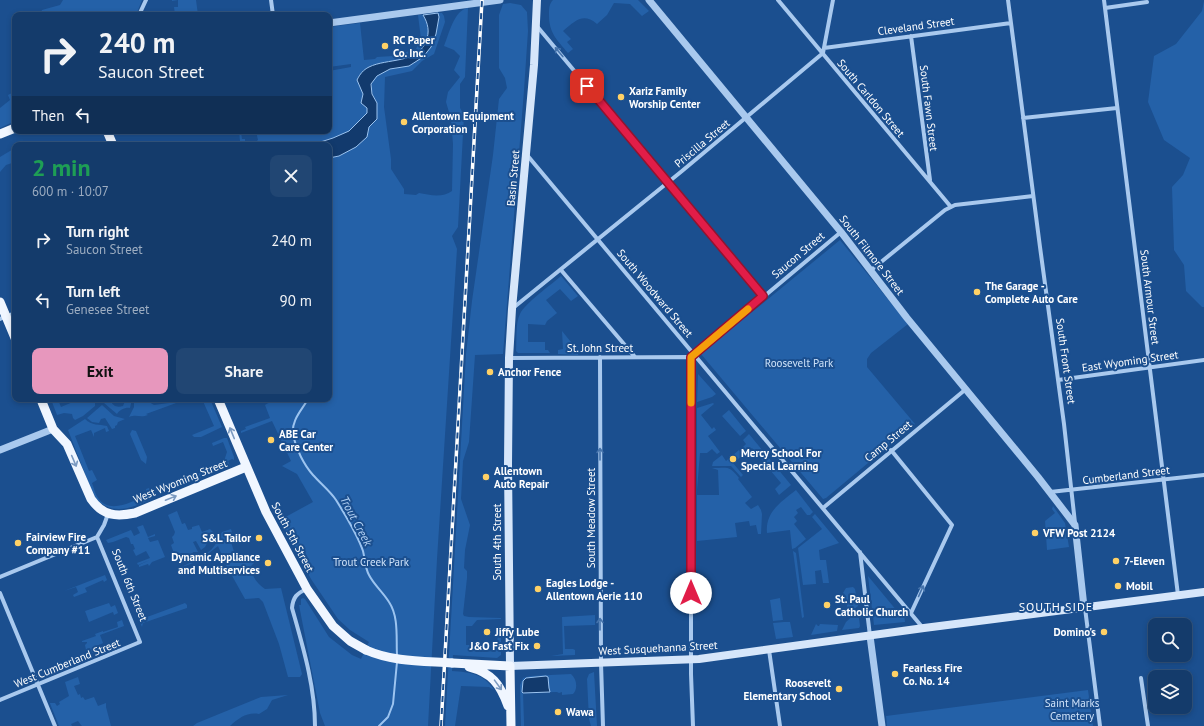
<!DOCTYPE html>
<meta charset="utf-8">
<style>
:root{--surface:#143b6b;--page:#214673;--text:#f1f3f6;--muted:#9dadc1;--line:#33557e;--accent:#e797bd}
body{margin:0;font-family:"PT Sans",sans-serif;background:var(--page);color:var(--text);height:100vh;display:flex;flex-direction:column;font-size:15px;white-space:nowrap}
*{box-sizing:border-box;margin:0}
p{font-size:13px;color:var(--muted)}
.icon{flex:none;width:22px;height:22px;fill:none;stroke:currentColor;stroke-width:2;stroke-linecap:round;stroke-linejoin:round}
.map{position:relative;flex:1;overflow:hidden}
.details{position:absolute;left:12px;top:142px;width:320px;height:260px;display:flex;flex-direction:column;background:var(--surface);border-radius:8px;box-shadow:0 2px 6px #0003,0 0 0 1px var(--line)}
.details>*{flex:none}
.top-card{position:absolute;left:12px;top:12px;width:320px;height:122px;border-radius:8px;box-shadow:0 2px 6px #0003,0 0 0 1px var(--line);background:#143b6b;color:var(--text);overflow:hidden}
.tools{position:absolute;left:1148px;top:618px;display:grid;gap:8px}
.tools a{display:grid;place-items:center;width:44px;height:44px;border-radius:8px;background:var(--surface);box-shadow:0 2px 6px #0003,0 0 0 1px var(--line);font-size:20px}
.pin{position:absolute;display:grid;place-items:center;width:34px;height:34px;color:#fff;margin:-17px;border-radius:8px;box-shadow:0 2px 6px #0006}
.me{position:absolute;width:44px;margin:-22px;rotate:0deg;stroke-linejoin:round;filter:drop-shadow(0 0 3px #0008)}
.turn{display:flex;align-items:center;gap:14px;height:84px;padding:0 20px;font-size:18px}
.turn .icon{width:52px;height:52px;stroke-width:2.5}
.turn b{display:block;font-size:28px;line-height:34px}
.then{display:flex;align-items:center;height:38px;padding:0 20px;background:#0003;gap:8px;font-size:15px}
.round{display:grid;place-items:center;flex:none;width:42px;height:42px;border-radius:8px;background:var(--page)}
.headline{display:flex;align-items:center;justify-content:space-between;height:68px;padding:0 20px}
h1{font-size:24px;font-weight:600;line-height:30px;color:#1e9e55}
.cta{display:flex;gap:8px;margin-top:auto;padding:8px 20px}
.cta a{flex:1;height:46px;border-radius:8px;background:var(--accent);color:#111;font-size:16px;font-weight:600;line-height:46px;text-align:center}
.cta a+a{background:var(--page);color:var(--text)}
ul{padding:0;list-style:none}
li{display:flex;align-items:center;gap:12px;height:60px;padding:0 20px}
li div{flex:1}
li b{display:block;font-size:15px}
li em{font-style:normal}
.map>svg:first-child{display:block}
</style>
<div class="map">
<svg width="1204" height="726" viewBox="0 0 1204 726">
<rect width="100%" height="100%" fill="#1b4f8f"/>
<!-- green -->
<path fill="#2461a8" d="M63,0h79l-6,15h-96l2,-5 18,-5z
M172,0h24l2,15h-23l-1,-8h4v-7l-6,1z
M553,0h85l11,11 -7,5 -12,-12 -16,-1 -7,12 -10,9c-14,-12 -22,-3 -34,7l8,8 -4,3 6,7 -5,4c-11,-13 -19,-20 -19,-38 0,-6 0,-11 4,-15z
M1204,1v306h-2l-16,-16 -2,-26 -10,-15 -2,-63 11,-12 7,-17 -26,-18 -16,-38 6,-46 22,-12 26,-33z
M510,3l11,2 6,7 1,19 -4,59 -21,264 -28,1 -6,87 -6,19 -2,38 9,26 -5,25 -1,18 3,3v7l-4,36 1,2 5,1 32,1v1l-24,1 -5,6h-6v19h6c4,9 14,7 22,6l3,-3 1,-20 3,-2v29l-4,3 -44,-3 -1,16c18,1 32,3 42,19l-5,-3 -28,-1 -6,40h-10l21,-372 6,-53 21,-146 6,-56 8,-11 -2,-10 -6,-10v-53l4,-11z
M468,8l-3,69 -5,7v24l4,7 -6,112 -6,9 5,13 -20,310 -9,167h-103l-5,-13 -21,-108h2v-6l2,-1 2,1 24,38 23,18 9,4 8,-17 -19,-12 -12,-11 -27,-40 -31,-59 33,-18 -16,-28 -15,-8 9,-5 -19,-40 -31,12v-2l5,-2 -1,-2 25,-9 -5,-13 5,-3 -1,-3h60v-254h-94v-1h3v-3h2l-1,-10h6l-4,1 1,7h3v4c5,1 10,0 13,-3l-2,-9h73v-60l22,-4v-3l-22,3v-40l31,-4 4,37 11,-1 2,-2 16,-1 23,-7 5,-10 -3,-24h5c4,7 7,16 4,24 -1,3 -2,7 -4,9 -10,13 -38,14 -53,18l2,57 5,-20c-10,-17 -6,-29 14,-34 6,-1 14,-1 18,-4 4,-3 25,-27 27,-31 1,-3 2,-18 2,-21h4l2,3 1,6 -11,32 -12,7 -10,10 -27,6 -1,30 7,52v10l13,20v5l12,1 3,-2c10,2 24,5 33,-2l1,-47 -2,-25 -5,-17 2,-10 12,-15 -6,-7 6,-14 -6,-6 -10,-4c5,-12 10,-36 24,-38z
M15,87v34l-15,7v-20l10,-8 -2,-5 4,-2z
M15,148v14l-9,3 -6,7v-15z
M840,240l68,84 -37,29 -4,6v8l48,57 -89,74 -3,1 -122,-145z
M561,276l17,20 -7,5 -11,-12 -14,11 11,13 -10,8 -2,4 -17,-1v18h17v8h3l2,3h-32l-2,-2c1,-11 -1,-27 4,-37 5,-11 31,-29 41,-38z
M562,331l17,21 -1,3 -20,-1v-4l5,-1z
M698,374l18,20 -4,3 -15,5z
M80,399h15v7l-12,10 -8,4 -2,-2 -1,-4 -8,-1 -7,2 -5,-13h7l2,5z
M105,399h5c2,7 7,9 13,7l2,-5 -1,-2h-4l-5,4 -3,-4h20l-2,9c-4,-1 -11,2 -13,6l-13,-11z
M134,399h10l10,6 15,-2 6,-4h2l2,3 -33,12 2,1c-8,3 -11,-1 -19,2l5,-10z
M202,399h8l12,28 -21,10h-7l-2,-2 22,-9z
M713,403l1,1 -13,11 11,14 2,-2 2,3 -8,6 12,16 -3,2 -5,-5 -5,4h-7l-3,37v-82z
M102,405l12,11 11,3 -7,3 -1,3 -2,1v2l-3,1 -7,-11 -4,1 -2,4 -7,-1 -5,-4z
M729,410l17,21 -6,5 -18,-20z
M85,419c7,7 14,5 22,7l2,5 -3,1 -1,-4 -11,5v4l-3,-7 -16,6 14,35 3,-1 5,10 -5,3c2,5 3,11 6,15 12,17 35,3 49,-3l-1,-6 3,-1 4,9 -1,2c-22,9 -39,18 -58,-2l-26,-67z
M132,430l4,1 11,26 -1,7 -5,-4 -11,-26z
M749,434l42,51 -12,10 -4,-6 6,-6 -11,-13 3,-2 -3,-3 -2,2 -16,-19 -6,5 -4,-5 4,-4 -3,-4z
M224,438h3l7,19v3l-2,-1 -4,2 2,5 -64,26 -3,-1 -3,-8h5l2,3 56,-22 4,-12 -4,-10 -10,4 -1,-3z
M739,450l4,5 -10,8 10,12 -2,2 -10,-11h-19l1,-4 9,-7 4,6z
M712,468c16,0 17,-3 27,10l-1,1 14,18 -7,6 6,6 7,-4 3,5 1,4 -1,20h-3l-2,-9 -6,1 -1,-5 -14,2 2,14 -40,4v-46h22l-1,-25z
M796,490l17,22 -3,3h-3l-6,-8 -5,3 2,3 -4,4 3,4 -3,3 12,15 -11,9 -3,1 -2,-19 -23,3c-2,-21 14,-31 29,-43z
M1053,506l12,17 4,24 -22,3 -2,-29 10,-8 -3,-4z
M177,511l5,13 3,-1 3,7 4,-1v-2l7,-2 3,7 8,-3 3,3 -8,15 -4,3 -5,-9 -3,1 5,10h-5l-2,4 -7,1 -2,-4 -3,2 3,5 -5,2 -6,-17 3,-2 -2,-6 2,-2 1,-3 -7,-17z
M815,514l24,29 -20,7 1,10h6l3,23h-6l-2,-13 -6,1 1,13 -13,1 -5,-37 24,-19 -10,-12z
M143,525l5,12 7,-3v2l-7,2 2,4 8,-2 7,17 -13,5 -3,4 -1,-2 -9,3v-2l11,-5 -12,5 -1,-2 13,-5 -4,-7 -10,5 -3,-6 2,-1 -2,-5h-2l-2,-6 -3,-1 -13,5 -5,1 -2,-3 25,-10 3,6 6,-3 -3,-6z
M231,529l3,11 -3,2 6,19 18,-5 -1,7 -3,3c0,10 6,17 14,23l16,-1 21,86 -2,3h-12l-9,-33 -16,-42 -4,-4 -14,1 -19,-34 -8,-19 -19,15 -20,7 19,-9 13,-9 4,-5 7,-13z
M793,551l3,2 8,64 -2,1z
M105,575l2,5 -3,2 -1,-2 -18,8 2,4 -13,5 -1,-2 5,-3 -2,-5 -12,4z
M868,576l29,35 7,3 1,8 -31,3z
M853,587l2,2 3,17 -8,6 -4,-1c2,-6 1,-14 -3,-18l3,-5z
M780,598l3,22 -10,1 -3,-21z
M109,603l2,4 4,-2 3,8 -4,2 -1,-3 -24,10 -4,-11z
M185,603l2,2v3l-44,15 -1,4 -3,-7z
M858,611l2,15 -1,2 -17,2 4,-8z
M595,615v10l-31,1 1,23h8l2,1v5l-24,1 12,-2 -1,-37z
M122,620l2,6 -24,9 3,8 -8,4 1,4 8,-3 -16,7 4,-2 -2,-5 -4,2 -1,-5 2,-2v-1h-5v-1l14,-5 -1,-2 8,-3v1l15,-5 -1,-5z
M784,622h6l3,15 -17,2 -3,-16z
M816,624l2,2h1l1,-2 18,1 -1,6 -26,4z
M594,672l3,54h-6l-2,-7 -2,-40 2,-5z
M571,674c6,5 7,15 2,20l-11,1v-3l-3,1 -2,-1 -34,1 1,29v4h-3l-1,-41 3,-7 7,-2z
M78,677l2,7 -6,2 4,9 2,-1 1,4 2,-1 2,3 9,-3 4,9 8,-3v4l5,19h-29l-1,-1 -3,-4 -7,3 1,2h-13l-14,-35 5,12h5l2,3 3,-2 -1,-2 10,-6 -4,-14z
M1088,690l5,36h-206l-1,-10z
M288,695l-16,5 -5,9 -8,5c-12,-2 -20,4 -29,12h-37l4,-3 64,-26z"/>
<!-- water -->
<path fill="#123a6d" stroke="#9cc4f0" d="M438,13l1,4 -3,17 -5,13 -8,10 -14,9 -19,3 -13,7 -6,8 1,10 5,9v16l-8,8 -2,10 -11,10 -17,9 -10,2v-13h-18l22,-7 16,-7 18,-18v-5l-6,-5 2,-9 -6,-14c3,-6 6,-10 12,-13 18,-9 49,-3 57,-26 4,-9 2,-18 -3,-26z
M546,676l2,1 1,11 1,4 -27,1 -1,-1 1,-11 3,-3z"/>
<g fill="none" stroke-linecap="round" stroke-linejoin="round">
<!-- stream -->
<path stroke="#9cc4f0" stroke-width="2" d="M308,399c-6,11 -17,21 -15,36 3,14 11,30 20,40 8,9 17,16 23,25 10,16 21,34 27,51 2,8 2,17 6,24 5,10 14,17 20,27 10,15 7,36 8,53
M379,726l9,-9 5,-13 4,-42"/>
<!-- minor -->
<path stroke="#a9c9ee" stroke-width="4" d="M271,0l2,15
M778,0l173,207
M1008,0l32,247 24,177 11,99
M1104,0l74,595
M1105,8l42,-6
M139,15l7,-15
M536,25l227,272
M911,36l19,144
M824,48l187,-25
M1023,118l94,-10
M527,155l396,473
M561,270l74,87
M870,271l75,-61 10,-5 78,-9
M513,308l169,-137 141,-118 10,-53
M0,319l15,-6
M693,356l148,-124
M600,357l1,306 2,63
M691,357v317l2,52
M509,358l182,-1
M1058,380l146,-20
M891,450l61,75 -41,88
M1050,492l154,-17
M823,508l143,-119
M860,552l10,84
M0,577l97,-40 7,-12 4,-11
M307,589c-10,4 -14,8 -15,19 11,39 23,78 23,118
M0,593l55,133
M1085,608l15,118
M769,650l11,76
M1141,678l7,48
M0,700l140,-58 -43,-105"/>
<!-- tertiary -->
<path stroke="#a9c9ee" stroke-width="7" d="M649,0l192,232 66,86 131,159 37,48 9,82
M329,23l171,-23
M0,450l53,-21
M870,636l12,90"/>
<!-- secondary -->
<path stroke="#d6e6fa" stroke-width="8" d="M537,0l-3,65 -22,244 -3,49 -1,106 2,202 189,-7 225,-31 280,-36"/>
<!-- primary -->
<path stroke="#f0f6ff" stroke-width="9" d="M107,131l6,14
M0,134l15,-6
M0,302l15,36
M218,399l48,113 41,77 26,37 17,15 16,9
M42,402l11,27 14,15 24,55c12,17 25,18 44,14l111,-46
M452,663l58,3 1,60
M469,667c23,6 31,17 39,39"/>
<!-- rail casing -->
<g stroke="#fff" stroke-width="3.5">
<path id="rail" d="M441,726l41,-726"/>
</g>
<!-- rail -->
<use href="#rail" stroke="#1b4f8f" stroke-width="2" stroke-dasharray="6" stroke-linecap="butt"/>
<!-- primary-bridge -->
<path stroke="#f0f6ff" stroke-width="9" d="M366,650c27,12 57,11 86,13"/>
</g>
<!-- one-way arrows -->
<defs><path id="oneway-shaft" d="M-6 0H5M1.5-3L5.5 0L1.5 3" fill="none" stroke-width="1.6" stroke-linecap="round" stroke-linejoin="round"/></defs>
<g stroke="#4674ac">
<use href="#oneway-shaft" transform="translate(559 52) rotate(-130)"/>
<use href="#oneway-shaft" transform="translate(600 454) rotate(-90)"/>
<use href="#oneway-shaft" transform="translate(921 591) rotate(-66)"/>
<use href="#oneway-shaft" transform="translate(600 624) rotate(-90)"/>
</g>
<g stroke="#7b9ac1">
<use href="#oneway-shaft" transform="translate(232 433) rotate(-112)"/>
<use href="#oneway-shaft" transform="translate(74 461) rotate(67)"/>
<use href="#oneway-shaft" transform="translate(171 498) rotate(-22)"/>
<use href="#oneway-shaft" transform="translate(498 685) rotate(54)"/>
</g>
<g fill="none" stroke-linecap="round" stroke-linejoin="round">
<!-- route casing -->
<g stroke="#92132f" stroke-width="10">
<path id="route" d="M587,86l176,210 -72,61v236"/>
</g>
<!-- route -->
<use href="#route" stroke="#e11d48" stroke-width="7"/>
<!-- slow -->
<path stroke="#f59e0b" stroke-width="7" d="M691,403v-46l57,-48"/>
</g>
<!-- markers -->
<g fill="#ffd166" stroke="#1b4f8f" stroke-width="1.5">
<circle cx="385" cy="46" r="4"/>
<circle cx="621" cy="97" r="4"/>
<circle cx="404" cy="122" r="4"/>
<circle cx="977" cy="292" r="4"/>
<circle cx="490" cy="372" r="4"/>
<circle cx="271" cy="440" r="4"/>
<circle cx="733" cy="459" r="4"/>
<circle cx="486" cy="477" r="4"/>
<circle cx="1035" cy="533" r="4"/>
<circle cx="259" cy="538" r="4"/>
<circle cx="18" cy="543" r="4"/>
<circle cx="1116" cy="561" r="4"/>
<circle cx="268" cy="563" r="4"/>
<circle cx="1118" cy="586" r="4"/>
<circle cx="538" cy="589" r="4"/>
<circle cx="827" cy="605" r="4"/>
<circle cx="487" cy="632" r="4"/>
<circle cx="1104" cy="632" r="4"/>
<circle cx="537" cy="646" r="4"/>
<circle cx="895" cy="674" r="4"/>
<circle cx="839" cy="689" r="4"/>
<circle cx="558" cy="712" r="4"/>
</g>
<g text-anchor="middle" stroke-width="4" stroke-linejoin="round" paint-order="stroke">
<!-- street labels -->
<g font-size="11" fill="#fff" stroke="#1b4f8f">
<text transform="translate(916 26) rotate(-8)" y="4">Cleveland Street</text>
<text transform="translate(871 98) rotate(50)" y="4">South Carldon Street</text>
<text transform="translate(929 108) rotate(83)" y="4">South Fawn Street</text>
<text transform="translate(702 143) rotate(-40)" y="4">Priscilla Street</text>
<text transform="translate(513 178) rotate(-85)" y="4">Basin Street</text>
<text transform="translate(798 255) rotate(-40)" y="4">Saucon Street</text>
<text transform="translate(872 255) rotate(52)" y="4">South Filmore Street</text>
<text transform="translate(655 293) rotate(50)" y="4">South Woodward Street</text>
<text transform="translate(1150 297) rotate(83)" y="4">South Armour Street</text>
<text x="600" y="352">St. John Street</text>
<text transform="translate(1066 361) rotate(82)" y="4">South Front Street</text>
<text transform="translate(1130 361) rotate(-8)" y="4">East Wyoming Street</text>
<text transform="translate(888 441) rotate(-40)" y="4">Camp Street</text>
<text transform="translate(1126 475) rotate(-7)" y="4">Cumberland Street</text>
<text transform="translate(180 481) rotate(-22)" y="4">West Wyoming Street</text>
<text transform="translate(591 518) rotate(-90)" y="4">South Meadow Street</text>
<text transform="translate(293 537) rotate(62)" y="4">South 5th Street</text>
<text transform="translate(497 542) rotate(-90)" y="4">South 4th Street</text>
<text transform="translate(130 585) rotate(68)" y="4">South 6th Street</text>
<text transform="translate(658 648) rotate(-3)" y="4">West Susquehanna Street</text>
<text transform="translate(67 663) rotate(-22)" y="4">West Cumberland Street</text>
</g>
<!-- poi labels -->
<g font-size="11" font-weight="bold" fill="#fff" stroke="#1b4f8f" text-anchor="start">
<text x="393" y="44">RC Paper<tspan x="393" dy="13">Co. Inc.</tspan></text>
<text x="629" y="95">Xariz Family<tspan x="629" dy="13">Worship Center</tspan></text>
<text x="412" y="120">Allentown Equipment<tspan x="412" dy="13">Corporation</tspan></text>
<text x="985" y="290">The Garage -<tspan x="985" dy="13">Complete Auto Care</tspan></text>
<text x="498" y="376">Anchor Fence</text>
<text x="279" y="438">ABE Car<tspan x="279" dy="13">Care Center</tspan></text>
<text x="741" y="457">Mercy School For<tspan x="741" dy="13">Special Learning</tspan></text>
<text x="494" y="475">Allentown<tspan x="494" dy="13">Auto Repair</tspan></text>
<text x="1043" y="537">VFW Post 2124</text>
<text x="26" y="541">Fairview Fire<tspan x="26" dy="13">Company #11</tspan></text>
<text x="251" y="542" text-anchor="end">S&amp;L Tailor</text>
<text x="260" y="561" text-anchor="end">Dynamic Appliance<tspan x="260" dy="13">and Multiservices</tspan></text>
<text x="1124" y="565">7-Eleven</text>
<text x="546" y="587">Eagles Lodge -<tspan x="546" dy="13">Allentown Aerie 110</tspan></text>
<text x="1126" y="590">Mobil</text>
<text x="835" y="603">St. Paul<tspan x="835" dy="13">Catholic Church</tspan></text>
<text x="495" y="636">Jiffy Lube</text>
<text x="1096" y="636" text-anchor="end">Domino's</text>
<text x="529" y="650" text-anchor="end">J&amp;O Fast Fix</text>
<text x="903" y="672">Fearless Fire<tspan x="903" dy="13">Co. No. 14</tspan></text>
<text x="831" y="687" text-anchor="end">Roosevelt<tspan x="831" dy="13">Elementary School</tspan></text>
<text x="566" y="716">Wawa</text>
</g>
<!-- park labels -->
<g font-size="11" fill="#cfe3fa" stroke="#1b4f8f">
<text x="799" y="367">Roosevelt Park</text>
<text x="371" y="566">Trout Creek Park</text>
<text x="1072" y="707">Saint Marks<tspan x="1072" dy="13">Cemetery</tspan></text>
</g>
<!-- water labels -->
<g font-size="12" font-style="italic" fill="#b5d3f5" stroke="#1b4f8f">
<text transform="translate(356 521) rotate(62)" y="4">Trout Creek</text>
</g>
<!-- neighbourhood labels -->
<g font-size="12" letter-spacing="1" fill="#fff" stroke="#1b4f8f">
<text x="1056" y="611">SOUTH SIDE</text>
</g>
</g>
</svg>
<div class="tools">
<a><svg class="icon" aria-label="search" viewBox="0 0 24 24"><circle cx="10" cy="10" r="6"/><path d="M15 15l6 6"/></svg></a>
<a><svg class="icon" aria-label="layers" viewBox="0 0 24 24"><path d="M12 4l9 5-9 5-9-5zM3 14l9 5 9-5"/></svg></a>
</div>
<div class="pin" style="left:587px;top:86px;background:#d93025"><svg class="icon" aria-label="arrive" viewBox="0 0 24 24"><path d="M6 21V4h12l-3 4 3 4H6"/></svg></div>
<svg class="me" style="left:691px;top:593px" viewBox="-20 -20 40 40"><circle r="19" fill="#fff"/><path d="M0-13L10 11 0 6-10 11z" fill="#e11d48"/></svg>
<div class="top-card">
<div class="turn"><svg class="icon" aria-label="right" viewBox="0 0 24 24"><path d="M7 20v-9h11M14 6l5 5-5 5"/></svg><div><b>240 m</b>Saucon Street</div></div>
<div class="then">Then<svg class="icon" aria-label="left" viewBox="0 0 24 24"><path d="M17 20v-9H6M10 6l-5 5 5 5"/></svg></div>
</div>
<section class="details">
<div class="headline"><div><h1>2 min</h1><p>600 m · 10:07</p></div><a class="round"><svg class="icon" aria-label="close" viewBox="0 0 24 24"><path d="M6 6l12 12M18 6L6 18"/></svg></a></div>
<ul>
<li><svg class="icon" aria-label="right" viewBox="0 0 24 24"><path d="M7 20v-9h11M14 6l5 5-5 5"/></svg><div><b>Turn right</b><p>Saucon Street</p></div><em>240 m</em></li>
<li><svg class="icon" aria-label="left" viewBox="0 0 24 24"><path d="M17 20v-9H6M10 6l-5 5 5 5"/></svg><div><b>Turn left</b><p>Genesee Street</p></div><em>90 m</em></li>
</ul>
<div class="cta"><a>Exit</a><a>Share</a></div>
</section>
</div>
